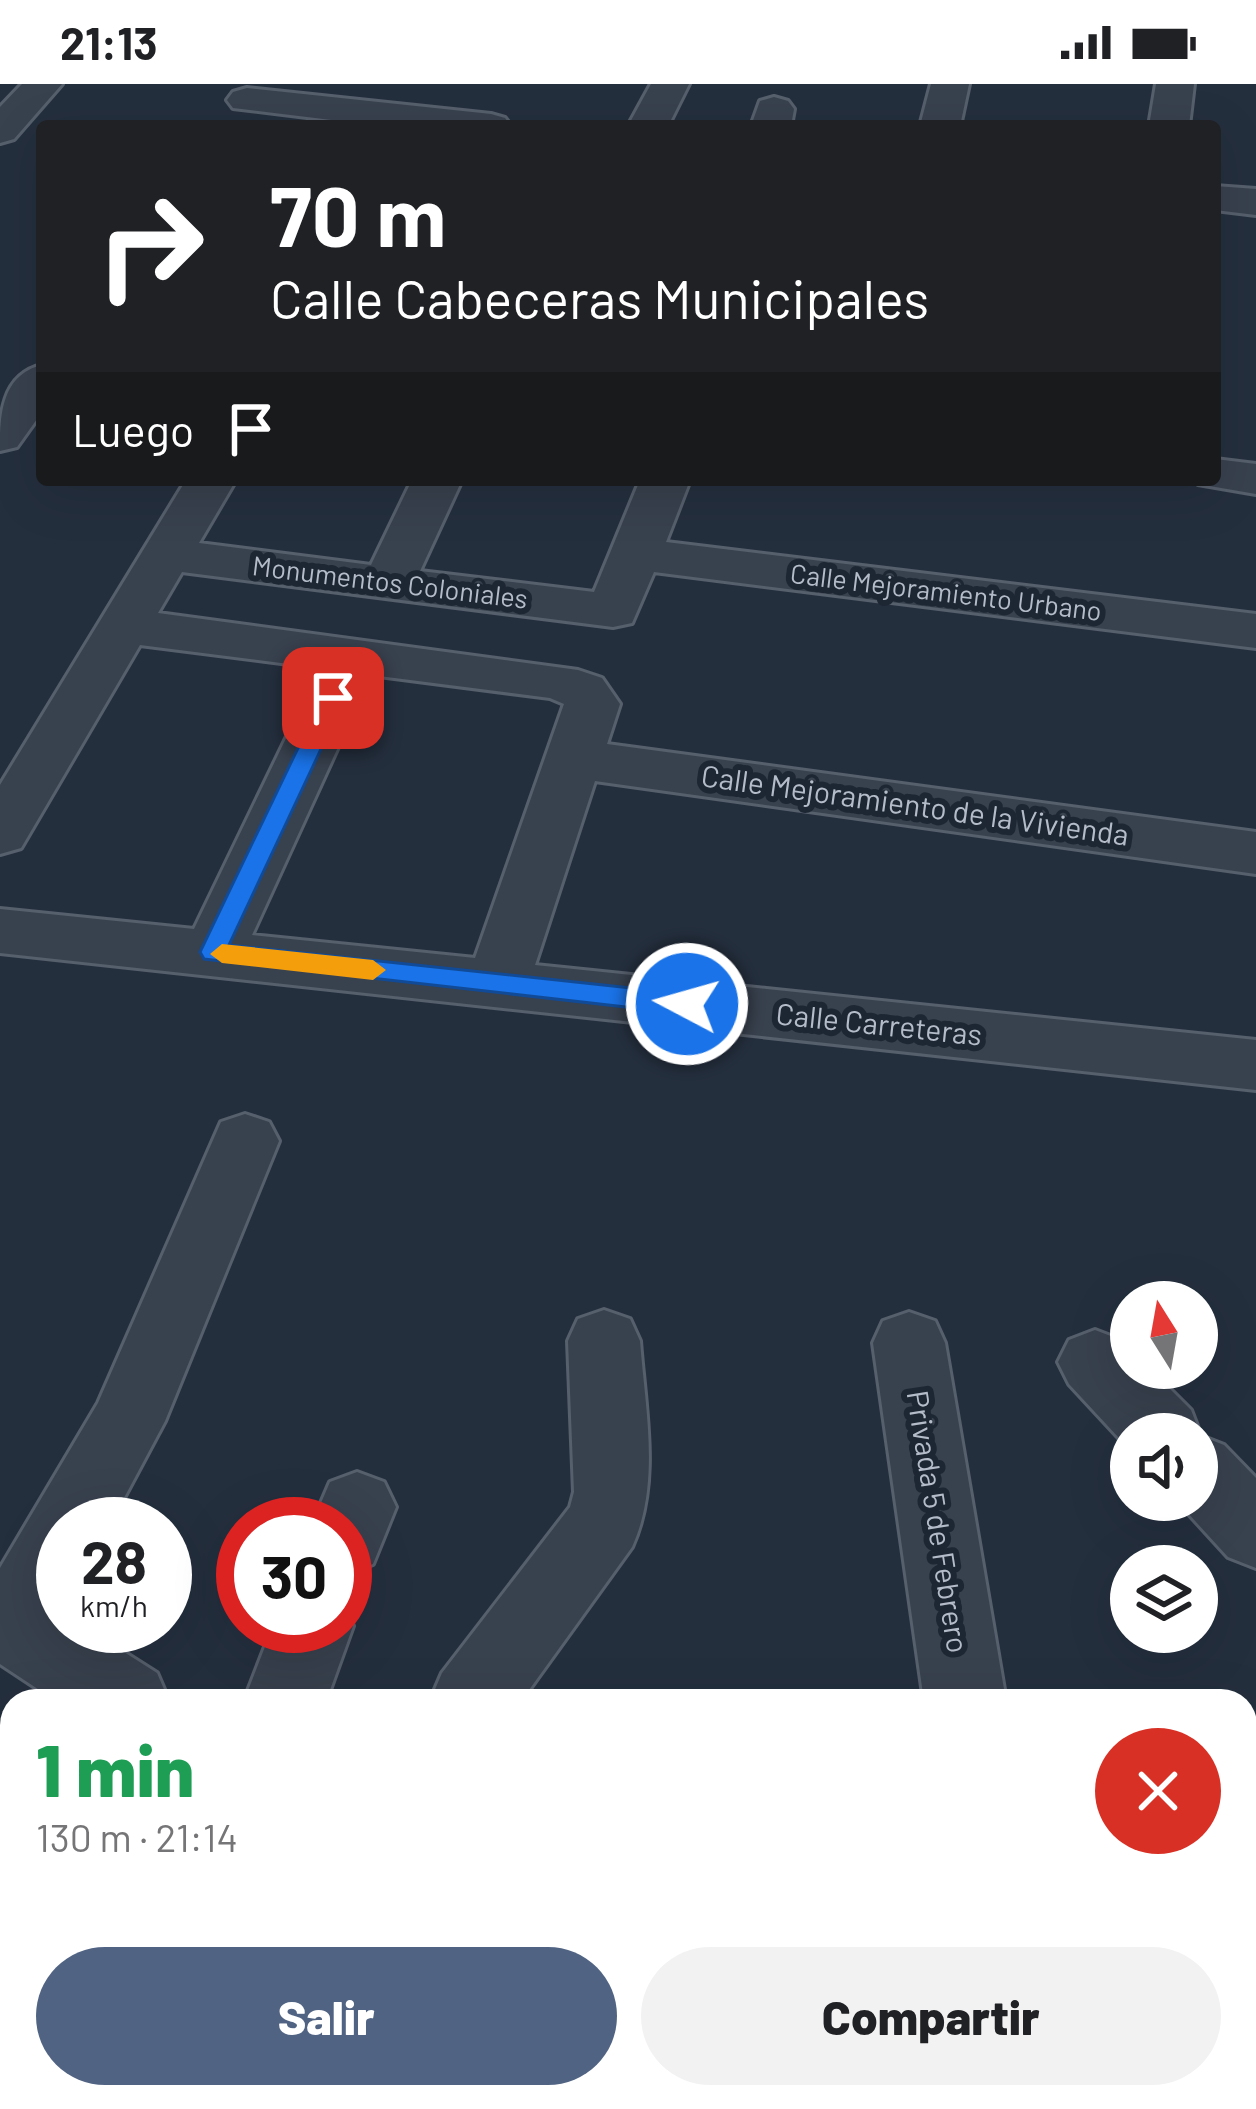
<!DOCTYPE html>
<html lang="es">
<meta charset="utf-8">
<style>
:root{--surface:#fff;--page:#f2f2f2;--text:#202124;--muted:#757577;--accent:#506383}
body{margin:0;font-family:Barlow,sans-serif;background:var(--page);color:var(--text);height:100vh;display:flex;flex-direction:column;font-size:45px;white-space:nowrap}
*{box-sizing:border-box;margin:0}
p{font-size:39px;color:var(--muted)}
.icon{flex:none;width:66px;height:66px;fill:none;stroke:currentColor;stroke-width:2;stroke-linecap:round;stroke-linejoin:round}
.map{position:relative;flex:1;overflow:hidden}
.sheet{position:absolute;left:0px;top:1605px;width:1257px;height:420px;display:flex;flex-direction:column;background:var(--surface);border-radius:36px 36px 0 0;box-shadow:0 12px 48px #0002}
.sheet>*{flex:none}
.guide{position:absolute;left:36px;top:36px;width:1185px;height:366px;border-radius:12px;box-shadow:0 12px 48px #0002;background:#202124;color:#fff;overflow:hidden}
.needle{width:78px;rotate:349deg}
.controls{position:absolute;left:1110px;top:1197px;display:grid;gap:24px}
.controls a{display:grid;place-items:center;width:108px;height:108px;border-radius:50%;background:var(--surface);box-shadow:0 12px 48px #0002;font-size:60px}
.speed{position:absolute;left:36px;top:1413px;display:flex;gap:24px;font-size:60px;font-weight:700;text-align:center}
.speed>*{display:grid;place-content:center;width:156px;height:156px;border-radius:50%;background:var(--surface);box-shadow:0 12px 48px #0002;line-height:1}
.speed small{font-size:30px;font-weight:400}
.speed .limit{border:18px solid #d22;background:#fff;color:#111}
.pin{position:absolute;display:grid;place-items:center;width:102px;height:102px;color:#fff;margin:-51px;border-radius:24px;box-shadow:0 6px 18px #0006}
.me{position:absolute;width:132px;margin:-66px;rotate:276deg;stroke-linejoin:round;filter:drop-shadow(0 0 9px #0008)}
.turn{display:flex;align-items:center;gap:42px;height:252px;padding:0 36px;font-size:54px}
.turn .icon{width:156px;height:156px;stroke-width:2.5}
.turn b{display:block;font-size:84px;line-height:102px}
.then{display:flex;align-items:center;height:114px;padding:0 36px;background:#0003;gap:24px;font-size:45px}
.round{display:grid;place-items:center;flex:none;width:126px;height:126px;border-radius:63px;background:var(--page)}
.overview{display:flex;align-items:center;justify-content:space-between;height:204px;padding:0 36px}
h1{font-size:72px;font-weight:800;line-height:90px;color:#1e9e55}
.button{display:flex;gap:24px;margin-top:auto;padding:24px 36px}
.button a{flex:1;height:138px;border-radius:72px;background:var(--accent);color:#fff;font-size:48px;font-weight:800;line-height:138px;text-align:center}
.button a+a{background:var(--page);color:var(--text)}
.status{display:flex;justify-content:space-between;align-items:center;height:84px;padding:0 60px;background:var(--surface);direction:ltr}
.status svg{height:33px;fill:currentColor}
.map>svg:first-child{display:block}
</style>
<div class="status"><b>21:13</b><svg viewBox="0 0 49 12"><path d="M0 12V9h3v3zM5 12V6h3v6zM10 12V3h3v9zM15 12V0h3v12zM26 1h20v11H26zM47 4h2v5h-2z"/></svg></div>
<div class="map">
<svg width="1256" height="2025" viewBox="0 0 1256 2025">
<rect width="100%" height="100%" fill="#242f3e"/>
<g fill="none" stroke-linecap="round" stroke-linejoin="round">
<!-- minor casing -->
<g stroke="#565f6c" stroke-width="6">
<path id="minor" d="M22,0h40l-48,55 -14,4v-36z
M651,0h38l-21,42h-40z
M931,0h38l-9,42h-40z
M1156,0h38l-5,42h-40z
M247,4l244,26 14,4 6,8h-131l-147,-18 -6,-8 6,-8z
M774,13l14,4 6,8 -3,17h-40l9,-25z
M1215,102l41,3v26l-41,-5z
M42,281v47l-25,35 -17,4c0,-35 1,-76 42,-86z
M1215,375l41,5v30l-58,-10 -3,-4h20z
M186,396h50l-37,63 172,22 41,-85h50l-42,91 174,21 46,-112h50l-24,62 590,72v34l-602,-76 -22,51 -19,4 -431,-55 -24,41 420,57 24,8 18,26 -13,40 649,88v42l-661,-93 -60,184 721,75v50l-1256,-137v-44l194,20 126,-261 -180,-23 -119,203 -21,6v-69zM371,591l179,23 14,6 -89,254 -223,-23z
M245,1030l24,8 10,19 -114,280 -55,103h-47v102h20l74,47 12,28h-113l-56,-37v-96l98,-165 123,-281z
M604,1226l26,9 10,22c5,68 21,142 -8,206l-111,154h-91l12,-28 128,-166 4,-15 -6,-151 10,-22z
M909,1228l26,9 10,22 61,358h-82l-51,-358 10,-22z
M1095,1246l26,10 10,10v18h18l42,42 10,26 23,9 32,33v90l-28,-11 -52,-57h21v-66h-66v17l-62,-67 -11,-22 11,-22z
M357,1388l27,10 12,25 -23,57 -28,11v-51h-33l18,-42z
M345,1523l8,19 -27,75h-82l29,-75h72z
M1256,1846v104l-11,4v-103z
M55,2013h99l-5,12h-99z
M630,2013h105l5,12h-105z
M1123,2013h98l-5,12h-98z"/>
</g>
<!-- minor -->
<use href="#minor" fill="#38414e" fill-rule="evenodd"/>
</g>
<!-- route -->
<path fill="#1a73e8" stroke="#114b97" stroke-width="3" d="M333,606l12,8 -116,247 458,49 13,10 -3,7 -10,3 -483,-55 -4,-7 122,-254z"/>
<!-- slow -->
<path fill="#f59e0b" d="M222,860l151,16 13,10 -13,10 -151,-17 -12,-9z"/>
<g text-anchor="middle" stroke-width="12" stroke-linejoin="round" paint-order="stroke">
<!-- far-street labels -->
<g font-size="27" fill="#b4bcc9" stroke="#1d2633">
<text transform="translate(390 499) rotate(7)" y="9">Monumentos Coloniales</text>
<text transform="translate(946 509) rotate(7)" y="9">Calle Mejoramiento Urbano</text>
</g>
<!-- street labels -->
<g font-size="30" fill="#b4bcc9" stroke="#1d2633">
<text transform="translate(915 722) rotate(8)" y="10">Calle Mejoramiento de la Vivienda</text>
<text transform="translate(879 941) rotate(6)" y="10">Calle Carreteras</text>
<text transform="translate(937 1438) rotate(81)" y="10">Privada 5 de Febrero</text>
</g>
</g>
</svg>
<div class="controls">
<a><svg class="needle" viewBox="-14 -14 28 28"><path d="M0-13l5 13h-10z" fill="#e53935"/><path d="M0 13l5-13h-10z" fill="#757577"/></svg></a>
<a><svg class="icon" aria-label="sound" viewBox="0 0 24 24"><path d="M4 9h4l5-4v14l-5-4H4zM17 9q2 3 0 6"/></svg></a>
<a><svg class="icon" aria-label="layers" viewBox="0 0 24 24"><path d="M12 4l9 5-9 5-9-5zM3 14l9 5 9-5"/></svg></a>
</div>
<div class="speed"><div>28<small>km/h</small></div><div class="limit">30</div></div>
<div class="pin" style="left:333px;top:614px;background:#d93025"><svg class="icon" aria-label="arrive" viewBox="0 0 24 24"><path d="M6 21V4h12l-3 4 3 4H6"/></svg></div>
<svg class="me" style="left:687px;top:920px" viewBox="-20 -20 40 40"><circle r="17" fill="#1a73e8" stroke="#fff" stroke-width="3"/><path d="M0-11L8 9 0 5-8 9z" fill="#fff"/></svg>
<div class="guide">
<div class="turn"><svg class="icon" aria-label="right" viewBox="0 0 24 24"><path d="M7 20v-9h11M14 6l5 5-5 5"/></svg><div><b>70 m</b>Calle Cabeceras Municipales</div></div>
<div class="then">Luego<svg class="icon" aria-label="arrive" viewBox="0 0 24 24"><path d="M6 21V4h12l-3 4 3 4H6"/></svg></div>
</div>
<section class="sheet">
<div class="overview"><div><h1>1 min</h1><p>130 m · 21:14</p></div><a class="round" style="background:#d93025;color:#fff"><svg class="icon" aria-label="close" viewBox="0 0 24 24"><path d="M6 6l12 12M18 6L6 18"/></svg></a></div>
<div class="button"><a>Salir</a><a>Compartir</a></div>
</section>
</div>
